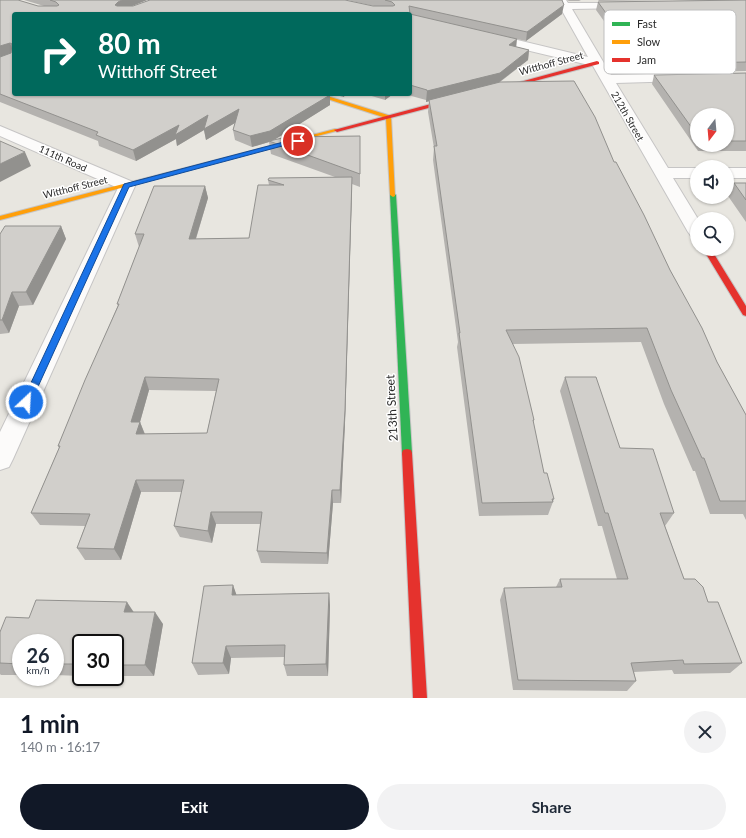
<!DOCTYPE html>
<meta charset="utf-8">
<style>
:root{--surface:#fff;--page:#f2f2f3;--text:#1f2937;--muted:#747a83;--accent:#111827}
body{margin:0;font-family:Lato,sans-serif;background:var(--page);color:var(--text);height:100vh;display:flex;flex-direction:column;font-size:15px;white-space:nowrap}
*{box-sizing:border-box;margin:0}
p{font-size:13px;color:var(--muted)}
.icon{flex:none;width:22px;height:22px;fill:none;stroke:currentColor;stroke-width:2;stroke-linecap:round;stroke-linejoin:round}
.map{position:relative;height:698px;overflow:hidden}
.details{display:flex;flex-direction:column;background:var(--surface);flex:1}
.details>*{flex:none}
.banner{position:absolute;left:12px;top:12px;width:400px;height:84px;border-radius:4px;box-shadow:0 1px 3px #0004;background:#00695c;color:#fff;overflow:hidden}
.needle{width:26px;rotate:196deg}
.fabs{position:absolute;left:690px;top:108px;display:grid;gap:8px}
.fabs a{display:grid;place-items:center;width:44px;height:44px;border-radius:50%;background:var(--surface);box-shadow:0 1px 3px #0004;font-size:20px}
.speed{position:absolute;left:12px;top:634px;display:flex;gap:8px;font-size:20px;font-weight:700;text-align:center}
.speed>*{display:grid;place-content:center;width:52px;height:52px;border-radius:50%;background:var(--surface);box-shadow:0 1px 3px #0004;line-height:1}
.speed small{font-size:10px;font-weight:400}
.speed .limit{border:2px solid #111;border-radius:6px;background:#fff;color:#111}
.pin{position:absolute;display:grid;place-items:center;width:34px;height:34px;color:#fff;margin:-17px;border:2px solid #fff;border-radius:50%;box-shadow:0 1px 4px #0007}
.me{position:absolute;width:44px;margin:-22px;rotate:25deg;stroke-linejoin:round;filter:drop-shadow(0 0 3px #0008)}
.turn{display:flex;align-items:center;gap:14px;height:84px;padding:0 20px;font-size:18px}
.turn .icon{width:52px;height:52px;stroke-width:2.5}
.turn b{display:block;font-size:28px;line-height:34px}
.round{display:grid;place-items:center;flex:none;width:42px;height:42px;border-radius:21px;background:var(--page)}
.summary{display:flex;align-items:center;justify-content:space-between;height:68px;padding:0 20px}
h1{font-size:24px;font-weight:700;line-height:30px;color:var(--accent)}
.button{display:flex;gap:8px;margin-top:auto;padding:8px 20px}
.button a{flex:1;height:46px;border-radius:24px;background:var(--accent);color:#fff;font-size:16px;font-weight:700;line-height:46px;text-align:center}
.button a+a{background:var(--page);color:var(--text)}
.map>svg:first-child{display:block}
</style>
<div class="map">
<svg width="746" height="698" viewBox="0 0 746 698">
<rect width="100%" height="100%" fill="#e8e6e0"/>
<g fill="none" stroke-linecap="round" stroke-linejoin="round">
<!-- street casing -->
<g stroke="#c6c5c5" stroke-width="2">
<path id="street" d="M556,0h10l2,3h63l1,2 -1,2 -4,1 -55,1 39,66 72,-2 5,1 2,3 -2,3 -5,1 -67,2 52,85h29v10h-24l25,41h-1v18l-6,-1 -3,-4 -95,-166 -109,-26 -2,-3 2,-3 4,-1 100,24z
M0,126l133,56 2,4 -122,273 -4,8 -9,3v-38l118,-244 -118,-52z
M727,168h19v10h-19z"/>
</g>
<!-- fast casing -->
<g stroke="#c6c5c5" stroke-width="2">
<path id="fast" d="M393,193l3,2 16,258 -1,3 -4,1 -4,-1 -1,-3 -12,-258z"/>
</g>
<!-- slow casing -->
<g stroke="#c6c5c5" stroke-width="2">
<path id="slow" d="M312,94h9l70,22 4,80 -2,1 -3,-2 -4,-77z
M335,129l5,1 -340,90v-4z"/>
</g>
<!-- jam casing -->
<g stroke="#c6c5c5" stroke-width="2">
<path id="jam" d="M597,61l2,1v2l-102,27 -3,-2z
M457,97l2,1v2l-122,32 -3,-2z
M703,249h8l35,57v10l-3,-1z
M407,449l4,1 1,3 15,245h-14l-11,-245 1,-3z"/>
</g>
<!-- street -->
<use href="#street" fill="#fcfbfa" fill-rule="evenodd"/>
<!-- fast -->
<use href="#fast" fill="#30b455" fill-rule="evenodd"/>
<!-- slow -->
<use href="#slow" fill="#ff9f0a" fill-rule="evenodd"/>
<!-- jam -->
<use href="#jam" fill="#e5322d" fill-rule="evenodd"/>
</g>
<!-- wall -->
<path fill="#b4b2af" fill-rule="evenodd" d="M0,0l38,6h6l-20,-6h123l-16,6h243l-27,-6h215v14l-36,27 -23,-5 13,11 13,3 -1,10 -28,22 114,80 56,108 47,92 29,53v105l-3,-6h-33l-15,-43h-2l-29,-67 -23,-62 -128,2 21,76 -1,3 11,50 10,26 -6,16 -69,1 -22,-169 1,-5 -23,-167 -2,-15 1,-12 -6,-36 1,-11 -3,1v-2l-22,-6h6v-80h-396l316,91 -57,35 87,-4v51l-8,-3 -7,239 -4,80h-8l-5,61 -67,-1 -4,-12 4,-27h-45l-4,19 -32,-6 -6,-11 8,-34h-41l-20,68h-36l-8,-12 8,-22 -45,-1 -9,-12 28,-65 -1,-2 60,-141 -1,-1 22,-57 -4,-13 70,-48 3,12 -12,41 53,-1 20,-53 -1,-5 67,-3 -64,-23 -2,-12 -17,5 -17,-7 -2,-10 2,-7 -29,17 -2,-10 -27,16 -1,-7 -40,22 -37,-15 -1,-5 -98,-39zM149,390l67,1 -9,42 -62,1 -5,-12z
M567,0h14l-2,1h-10z
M598,0h72l-71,1z
M746,0v71l-102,2 -8,-13h-4l-36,-50 2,-8z
M746,73v78h-48l-46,-67 2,-9zM697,115h30v30h-30z
M334,94h14l-5,3z
M365,94h28l-8,6z
M734,183h12v39l-18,-26z
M61,226l5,13 -33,66 -14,1 -10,27 -9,1v-100z
M565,377l55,71 54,65 -9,13 19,53 24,23 34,61 -12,10 -56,1 -2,-4 -38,2 2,9 -9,10 -114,-1 -13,-90 4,-12 52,-1 4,-8h57l-15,-53h-4l-38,-135z
M233,585l3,10 93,-2 1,13 -2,70h-41l-3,-11 1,-8 -54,1 -2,16 -31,1 -6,-12z
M134,612l29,12 -9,52h-39v-33h-34v33l-26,-1v-32h-34v32h-20l-1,-1v-42l29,-14z"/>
<!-- shaded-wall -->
<path fill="#92918e" d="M122,0h25l-27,11 -5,-6 3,-3z
M564,5l-2,9 -36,27 1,-9z
M517,39l-1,10 -7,-4z
M10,43l4,10 -14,5v-12z
M529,50l-1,10 -30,23 -72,19 1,-11z
M343,94h5l-5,3z
M385,94h8l-8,6z
M330,95v10l-59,37 -2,-1v1l-17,5 -2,-11z
M239,109l1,11 -34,20 -2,-10 -27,16 -1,-7 -40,22 -3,-11 46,-25 29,-10z
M25,152l6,14 -31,16v-18z
M352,177v13l-7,233 -4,80 -1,-13z
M205,186l3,12 -16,53 -3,-12z
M61,226l5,13 -33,66 -7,-13z
M12,292l7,14 -10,27 -7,-13z
M145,377l4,13 -9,32 5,13 -3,12 -11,-25z
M136,480l5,12 -20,68 -7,-11z
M332,490l1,13 -5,61 -1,-11z
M211,512l5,12 -4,19 -4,-12z
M233,585l5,14 -6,-4z
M329,593l1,13 -2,70 -2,-12z
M127,602l8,12 -11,-2z
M155,612l8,12 -9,52 -9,-11z
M226,646l5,12 -2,16 -6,-11z"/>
<!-- building -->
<path fill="#d1cfcb" stroke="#92918e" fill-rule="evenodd" d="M0,0h18l20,6h19l2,-1 -3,-3 -6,-2h72l-4,2 -3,3 2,1h16l17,-6h195l28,6h20l2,-1 -3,-3 -7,-2h177l2,5 -37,27 -118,-26 1,8h-396v80h314l2,1 -60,36 -20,5 -17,-6 6,-21 -35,20 4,-14 -33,20 4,-10 -46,25 -37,-15 2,-3 -98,-38v-37l11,-4 1,-9 -2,-1 -10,3z
M746,0v62l-99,2 -9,-12h-4l-36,-50z
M410,14l107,25 -8,6 20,5 -29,23 -73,18v-1l-17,-5z
M746,73v68h-19v-26h-30v20l-43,-60z
M574,81l21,36 19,45h2l28,53 26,55 32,58 15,34 29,53v86h-26l-16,-43h-2l-31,-68 -24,-62 -141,2 13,27 15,63h-1l11,53h3l7,26h-2l1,3 -71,1 -23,-170h1l-24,-172 -2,-15h3l-8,-46 71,-18z
M360,136v38l-91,-33 18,-4z
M0,141l25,11 -25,12z
M352,177l-7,233 -5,80h-8l-5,63 -70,-2 5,-39h-51l-3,19 -34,-5 10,-46h-48l-22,69 -37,-1 13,-34 -59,-1 29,-67h-2l27,-66 34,-76h-2l27,-70h-9l19,-48h51l-16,53 60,-1 9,-53h26l-16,-5 1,-2zM145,377l74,2 -12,54 -71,1 4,-12h-9z
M734,183h12v17z
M5,226h56l-35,66h-14l-10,28h-2v-86z
M565,377h31l24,71 33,1 21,64h-14l24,66h11l8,8 5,15h10l24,61 -58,1 -1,-4 -52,3 5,18 -118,-1 -14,-92 58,-1 -2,-8h68l-20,-66h-3z
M233,585l-1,10 97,-2 -3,71 -42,1 1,-20 -59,1 -3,17h-31l12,-77z
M36,600l91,2 -3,10h31l-10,53h-30v-22h-34v21h-26v-21h-34v21l-21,-1v-31l6,-15 23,1z"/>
<!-- route -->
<path fill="#1a73e8" stroke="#114b97" d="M295,139l6,2 -172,46 -98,215 -1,3h-7l-1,-3 102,-218z"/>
<g text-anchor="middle" stroke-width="3" stroke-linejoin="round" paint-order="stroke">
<!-- far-street labels -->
<g font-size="10" fill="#2a2a2a" stroke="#fff">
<text transform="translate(551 63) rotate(-15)" y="4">Witthoff Street</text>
<text transform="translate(628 116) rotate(60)" y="4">212th Street</text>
<text transform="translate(63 158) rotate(24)" y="4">111th Road</text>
<text transform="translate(75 187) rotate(-14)" y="4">Witthoff Street</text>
</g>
<!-- street labels -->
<g font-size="12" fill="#2a2a2a" stroke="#fff">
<text transform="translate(392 408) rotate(-93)" y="4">213th Street</text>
</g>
</g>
<!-- legend -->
<rect x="604" y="10" width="132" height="64" rx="6" fill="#fff" stroke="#bfbfbf" stroke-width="1"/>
<rect x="612" y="22" width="18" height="4" fill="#30b455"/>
<rect x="612" y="40" width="18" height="4" fill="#ff9f0a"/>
<rect x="612" y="58" width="18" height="4" fill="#e5322d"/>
<g font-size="11" fill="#2a2a2a">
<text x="637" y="28">Fast</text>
<text x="637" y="46">Slow</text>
<text x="637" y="64">Jam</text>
</g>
</svg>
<div class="fabs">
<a><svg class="needle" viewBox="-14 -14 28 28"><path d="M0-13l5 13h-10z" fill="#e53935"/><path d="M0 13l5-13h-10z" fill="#747a83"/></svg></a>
<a><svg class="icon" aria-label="sound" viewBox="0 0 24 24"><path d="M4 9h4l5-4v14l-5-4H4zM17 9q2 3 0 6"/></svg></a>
<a><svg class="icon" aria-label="search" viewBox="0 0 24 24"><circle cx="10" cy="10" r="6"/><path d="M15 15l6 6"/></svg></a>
</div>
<div class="speed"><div>26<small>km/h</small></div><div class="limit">30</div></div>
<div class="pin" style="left:298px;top:141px;background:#d93025"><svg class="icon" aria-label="arrive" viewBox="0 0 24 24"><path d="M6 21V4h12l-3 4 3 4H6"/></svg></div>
<svg class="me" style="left:26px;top:402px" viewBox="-20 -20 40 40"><circle r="17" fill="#1a73e8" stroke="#fff" stroke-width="3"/><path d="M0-11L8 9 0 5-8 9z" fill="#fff"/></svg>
<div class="banner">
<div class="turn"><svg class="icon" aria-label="right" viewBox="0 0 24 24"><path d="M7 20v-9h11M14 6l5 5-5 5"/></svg><div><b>80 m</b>Witthoff Street</div></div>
</div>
</div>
<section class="details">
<div class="summary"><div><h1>1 min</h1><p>140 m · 16:17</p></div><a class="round"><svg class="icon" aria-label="close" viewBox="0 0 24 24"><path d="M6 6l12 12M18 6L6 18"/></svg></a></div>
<div class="button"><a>Exit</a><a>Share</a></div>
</section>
